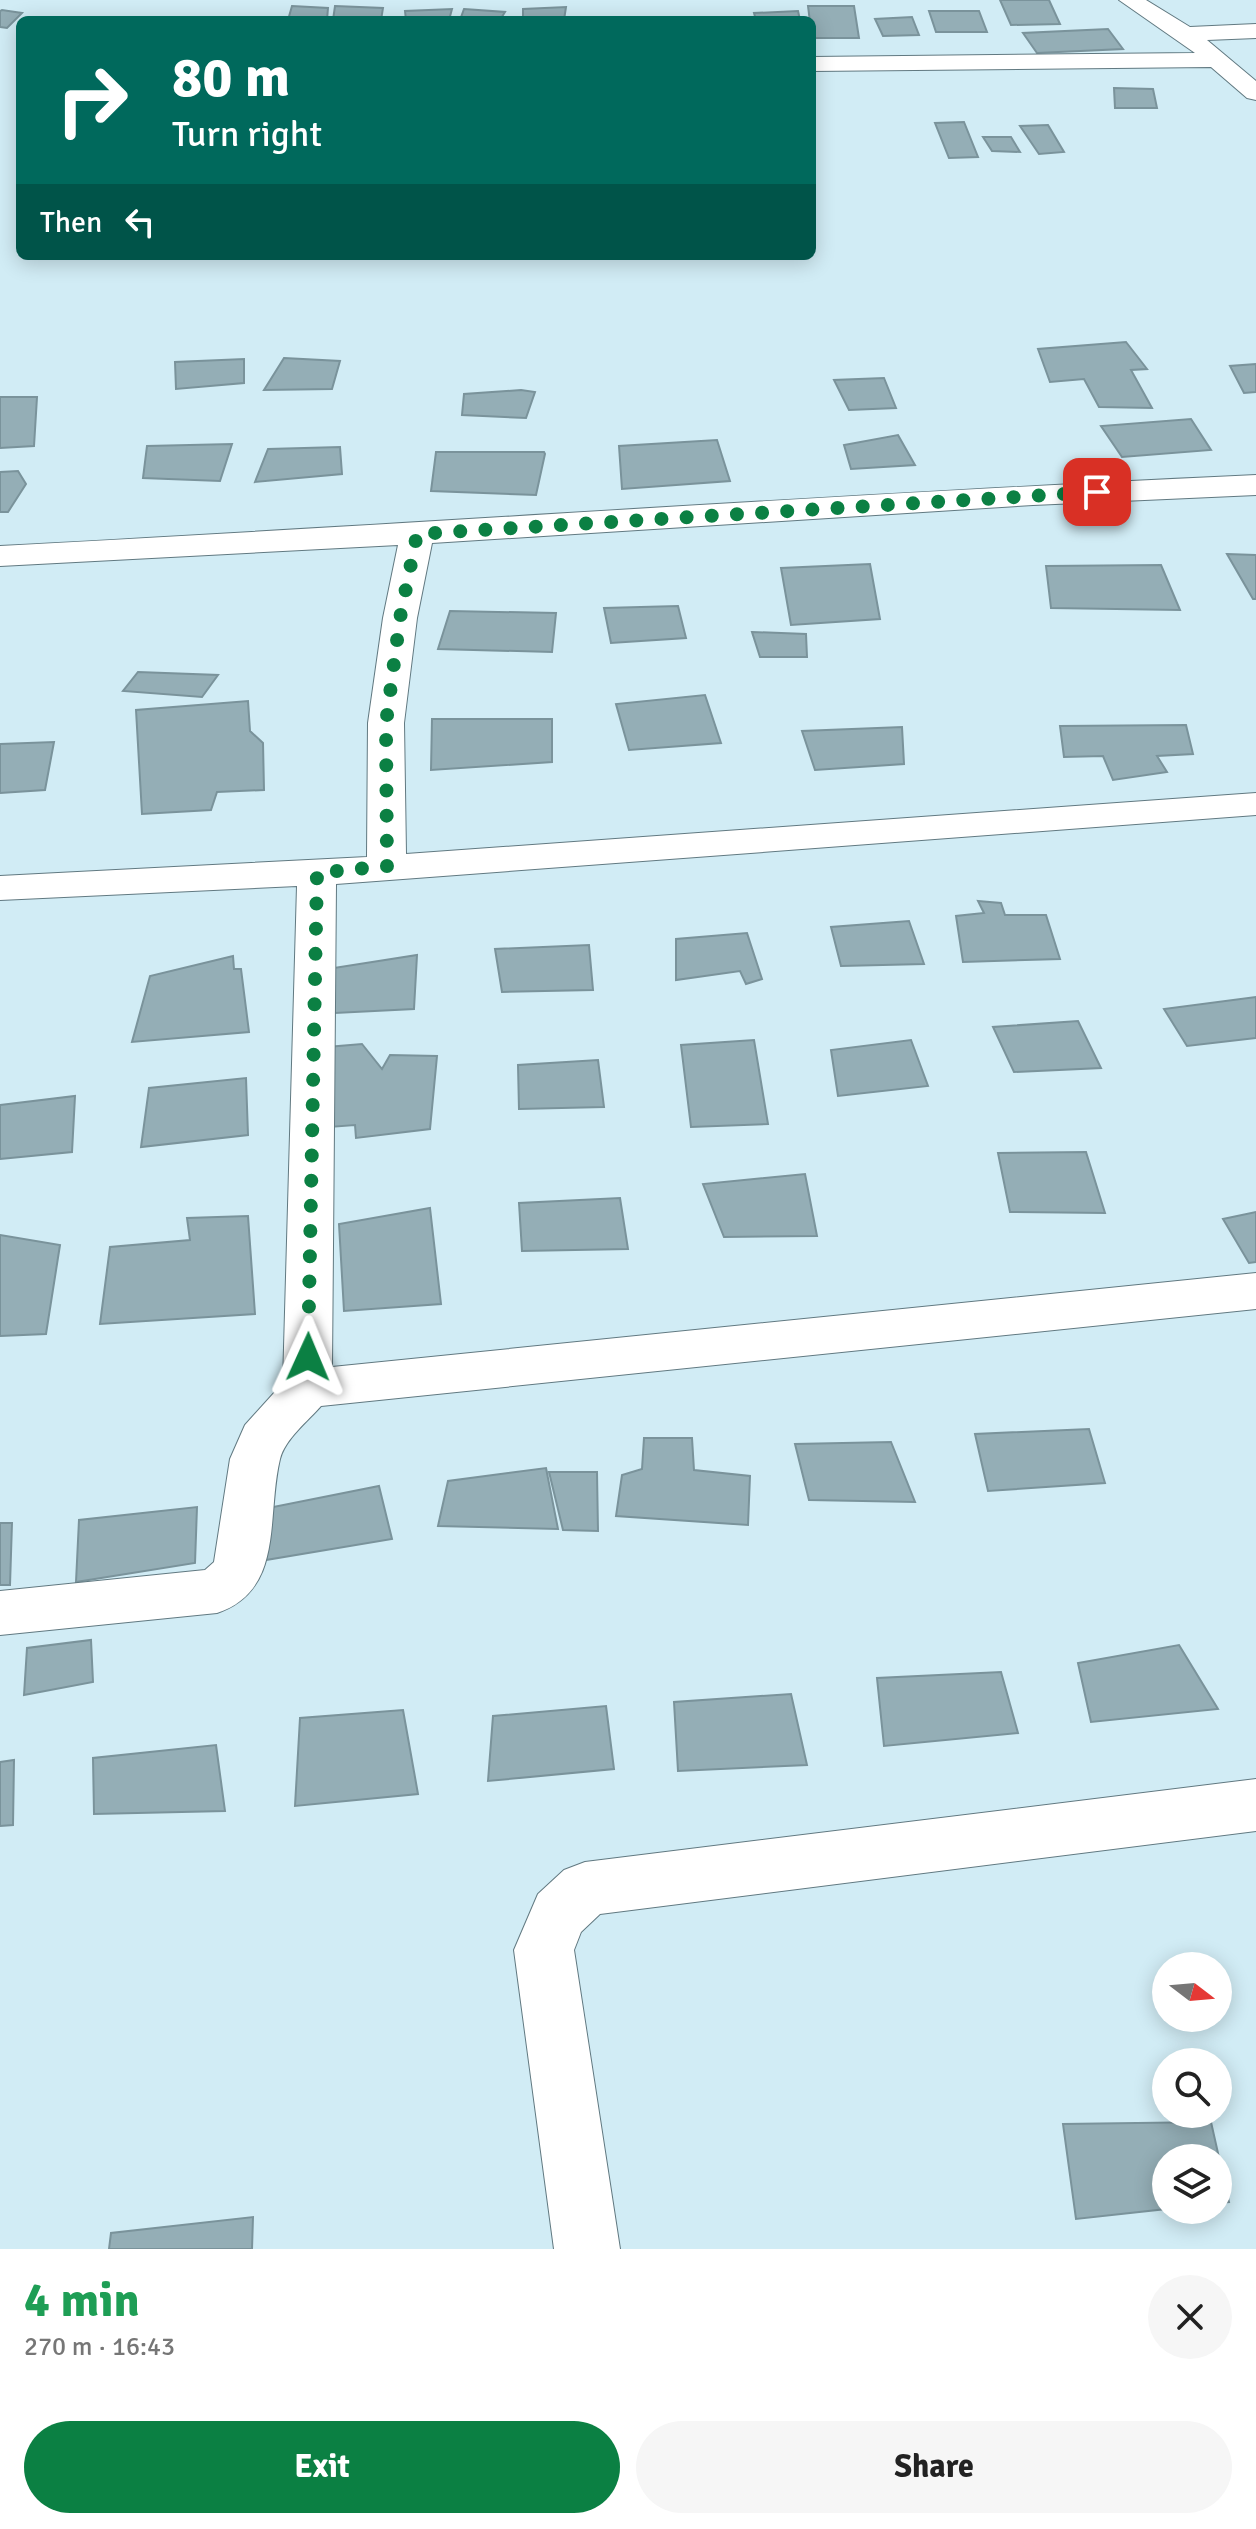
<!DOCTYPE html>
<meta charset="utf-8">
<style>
:root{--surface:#fff;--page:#f6f6f6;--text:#222;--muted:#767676;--accent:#0b8043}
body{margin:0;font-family:Signika,sans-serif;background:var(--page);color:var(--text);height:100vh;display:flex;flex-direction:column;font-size:30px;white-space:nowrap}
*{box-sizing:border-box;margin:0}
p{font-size:26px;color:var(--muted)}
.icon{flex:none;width:44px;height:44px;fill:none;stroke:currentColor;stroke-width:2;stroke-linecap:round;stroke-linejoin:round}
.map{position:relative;height:2249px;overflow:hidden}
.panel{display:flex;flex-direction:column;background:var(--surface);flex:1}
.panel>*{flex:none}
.hud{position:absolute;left:16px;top:16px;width:800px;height:244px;border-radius:12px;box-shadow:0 4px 20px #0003;background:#00695c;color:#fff;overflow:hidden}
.needle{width:52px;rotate:106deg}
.fabs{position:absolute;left:1152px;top:1952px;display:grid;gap:16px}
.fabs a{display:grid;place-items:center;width:80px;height:80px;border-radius:50%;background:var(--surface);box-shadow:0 4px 20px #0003;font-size:40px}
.pin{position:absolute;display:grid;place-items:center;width:68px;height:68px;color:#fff;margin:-34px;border-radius:16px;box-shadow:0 4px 12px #0006}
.me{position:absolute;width:88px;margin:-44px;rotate:1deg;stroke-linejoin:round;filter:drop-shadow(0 0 6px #0008)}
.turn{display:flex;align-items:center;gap:28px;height:168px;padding:0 24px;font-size:36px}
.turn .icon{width:104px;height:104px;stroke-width:2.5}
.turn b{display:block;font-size:56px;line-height:68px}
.then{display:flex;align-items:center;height:76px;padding:0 24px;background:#0003;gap:16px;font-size:30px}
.round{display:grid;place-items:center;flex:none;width:84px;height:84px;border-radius:42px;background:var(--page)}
.overview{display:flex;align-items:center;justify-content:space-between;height:136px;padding:0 24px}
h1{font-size:48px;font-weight:800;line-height:60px;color:#1e9e55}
.primary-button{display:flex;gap:16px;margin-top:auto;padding:16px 24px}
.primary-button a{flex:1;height:92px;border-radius:48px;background:var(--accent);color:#fff;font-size:32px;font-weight:800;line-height:92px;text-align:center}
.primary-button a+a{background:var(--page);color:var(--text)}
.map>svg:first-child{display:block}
</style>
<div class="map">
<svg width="1256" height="2249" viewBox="0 0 1256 2249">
<rect width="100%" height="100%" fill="#d1ecf5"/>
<!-- building -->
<path fill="#94aeb6" stroke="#7a939b" stroke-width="2" d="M1000,0h49l11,24 -49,1z
M292,6l36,2 -1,12h-39z
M335,6l48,2 -2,12h-48z
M808,6h46l5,32h-47z
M566,7l-2,13h-41v-11z
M452,9l-3,11h-43l-1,-9z
M464,9l41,3 -5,8h-40z
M0,11l2,-1 20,3 -15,15 -7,-1z
M798,11l2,9h-44l-2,-7z
M929,11h50l8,21h-51z
M912,17l7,18 -36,1 -8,-17z
M1108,29l15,20 -86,4 -14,-20z
M1114,88l39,1 4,19h-42z
M964,122l14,35 -29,1 -14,-35z
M1048,125l16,27 -25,2 -19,-28z
M983,137h28l9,15 -28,-1z
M1126,342l21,27 -16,1 21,38 -53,-1 -15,-28 -34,3 -12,-33z
M284,358l56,3 -8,28 -68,1z
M244,359v24l-68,6 -1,-27z
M1256,364v28l-12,1 -14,-27z
M884,378l12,30 -47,2 -15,-30z
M521,390l14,2 -9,26 -64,-3 2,-21z
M0,397h37l-3,49 -34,2z
M1191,419l20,31 -89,7 -21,-31z
M898,435l17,30 -64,4 -7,-24z
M717,440l13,41 -108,8 -3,-43z
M232,444l-12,37 -77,-3 4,-32z
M340,447l2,27 -87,8 13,-33z
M436,452h108l1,2 -9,41 -105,-4z
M18,471l8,13 -18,28h-8v-40z
M1227,554l29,1v44h-3z
M870,564l10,55 -89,6 -10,-57z
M1161,565l19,45 -129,-2 -5,-42z
M678,606l8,32 -75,5 -7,-35z
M450,611l106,2 -4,39 -114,-3z
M752,632l54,2 1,23h-47z
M138,672l80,3 -16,22 -79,-6z
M705,695l16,48 -92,7 -13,-46z
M248,701l2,30 13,12 1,47 -47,2 -6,18 -69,4 -6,-104z
M432,719h120v43l-121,8z
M1186,725l7,29 -36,2 10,16 -54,8 -10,-24 -39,1 -4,-31z
M902,727l2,37 -89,6 -13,-39z
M54,742l-9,48 -45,3v-49z
M978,901l23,2 4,12h41l14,44 -97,3 -7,-46 28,-3z
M909,921l15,43 -83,2 -10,-39z
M747,933l15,46 -16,5 -6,-13 -64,9v-41z
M589,945l4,45 -91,2 -7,-43z
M417,955l-3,54 -79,4 -14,-43z
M233,956l1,13h7l8,63 -117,10 18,-66z
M1256,997v41l-69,8 -23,-37z
M1078,1021l23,47 -87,4 -21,-45z
M754,1040l14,84 -77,3 -10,-82z
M911,1040l17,46 -90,10 -7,-46z
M362,1044l20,25 8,-14 47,1 -7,73 -74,9 -1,-13 -39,3 11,-81z
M598,1060l6,47 -85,2 -1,-44z
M246,1078l2,57 -107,12 8,-59z
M75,1096l-3,56 -72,7v-54z
M1086,1152l19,61 -95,-1 -12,-59z
M805,1174l12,62 -93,1 -21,-53z
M620,1198l8,51 -106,2 -3,-48z
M430,1208l11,96 -97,7 -5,-87z
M1256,1212v50l-7,1 -26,-44z
M248,1216l7,98 -155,10 10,-77 80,-7 -3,-22z
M0,1235l60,10 -14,89 -46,2z
M1089,1429l16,54 -117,8 -13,-57z
M644,1438h48l2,32 56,6 -2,49 -132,-9 6,-41 20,-6z
M891,1442l24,60 -106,-2 -14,-56z
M546,1468l12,61 -120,-3 10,-45z
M549,1472h48l1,59 -35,-1z
M379,1486l13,53 -132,22 -2,-51z
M197,1507l-2,56 -119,19 3,-62z
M0,1523h12l-2,62h-10z
M91,1640l2,42 -69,13 3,-47z
M1179,1645l39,64 -127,13 -13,-59z
M1001,1672l17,61 -134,13 -7,-68z
M791,1694l16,71 -129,6 -4,-69z
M606,1706l8,63 -126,12 5,-65z
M403,1710l15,84 -123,12 5,-88z
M216,1745l9,66 -131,3 -1,-56z
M14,1760l-1,65 -13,1v-64z
M1211,2122l18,80 -11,1v-45h-52v51l-90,10 -13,-95z
M253,2217l-1,32h-143l2,-16z"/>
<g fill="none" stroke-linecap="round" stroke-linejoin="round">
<!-- minor casing -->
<g stroke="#617981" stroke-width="2">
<path id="minor" d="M1119,0h27l44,27 66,-3v14l-49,2 49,41v19l-9,-2 -36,-31 -399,4v-14l383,-4z
M1256,475v20l-223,10 -601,38 -15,75 -13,105 2,131 850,-61v22l-920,69 -4,483 924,-94v36l-935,97c-13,15 -36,33 -41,53 -14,57 5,131 -63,154l-217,22v-44l205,-21 9,-8 16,-103 15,-34 38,-42 14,-497 -297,14v-24l367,-19 1,-134 15,-105 15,-73 -398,21v-20c419,-22 837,-52 1256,-71z
M1256,1779v52l-656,83 -19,18 -7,18 46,299h-66l-40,-299 24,-56 26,-24 21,-8z"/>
</g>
<!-- minor -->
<use href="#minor" fill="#fff" fill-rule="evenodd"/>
</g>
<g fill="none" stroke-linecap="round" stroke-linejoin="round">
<!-- route -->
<path stroke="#0b8043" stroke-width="14" stroke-dasharray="0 25.2" d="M308,1357l9,-484 70,-7 -1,-143 14,-105 17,-84 680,-42"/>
</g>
</svg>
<div class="fabs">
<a><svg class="needle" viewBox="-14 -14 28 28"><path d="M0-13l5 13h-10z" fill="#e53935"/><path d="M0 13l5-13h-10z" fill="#767676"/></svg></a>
<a><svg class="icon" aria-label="search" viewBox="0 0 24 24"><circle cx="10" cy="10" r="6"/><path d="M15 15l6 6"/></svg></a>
<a><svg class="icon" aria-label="layers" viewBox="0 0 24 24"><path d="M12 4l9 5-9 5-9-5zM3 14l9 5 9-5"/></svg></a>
</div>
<div class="pin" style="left:1097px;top:492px;background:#d93025"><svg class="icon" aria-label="arrive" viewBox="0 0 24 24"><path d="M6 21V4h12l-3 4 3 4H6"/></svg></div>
<svg class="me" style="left:308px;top:1357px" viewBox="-20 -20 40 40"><path d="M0-17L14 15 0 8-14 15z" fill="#0b8043" stroke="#fff" stroke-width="4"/></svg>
<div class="hud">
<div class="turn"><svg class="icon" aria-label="right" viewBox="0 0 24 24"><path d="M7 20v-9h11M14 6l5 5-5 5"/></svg><div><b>80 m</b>Turn right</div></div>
<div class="then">Then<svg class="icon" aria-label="left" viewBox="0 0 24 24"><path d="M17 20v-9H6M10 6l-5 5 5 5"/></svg></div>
</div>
</div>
<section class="panel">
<div class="overview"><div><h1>4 min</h1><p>270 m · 16:43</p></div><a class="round"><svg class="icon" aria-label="close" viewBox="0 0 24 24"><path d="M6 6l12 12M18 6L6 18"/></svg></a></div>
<div class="primary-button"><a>Exit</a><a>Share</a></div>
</section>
